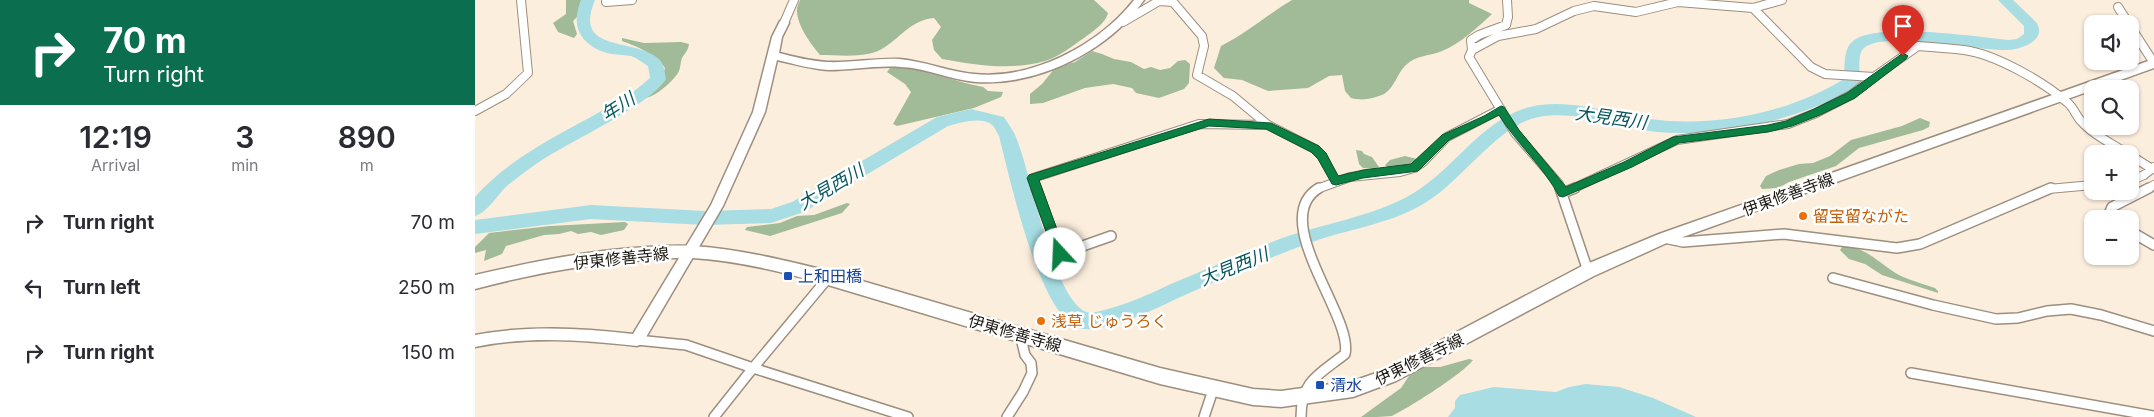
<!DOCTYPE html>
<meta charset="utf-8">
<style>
:root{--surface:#fff;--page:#f2f2f3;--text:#2b2b33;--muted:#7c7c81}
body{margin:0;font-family:Inter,"Noto Sans JP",sans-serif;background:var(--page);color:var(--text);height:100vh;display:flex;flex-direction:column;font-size:19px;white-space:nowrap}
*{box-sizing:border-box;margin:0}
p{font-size:16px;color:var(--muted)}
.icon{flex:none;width:28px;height:28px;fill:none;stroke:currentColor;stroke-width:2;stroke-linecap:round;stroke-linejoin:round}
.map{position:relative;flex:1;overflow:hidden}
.side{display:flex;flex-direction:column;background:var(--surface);width:475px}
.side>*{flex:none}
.guide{background:#0b6e4f;color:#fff;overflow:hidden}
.controls{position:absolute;left:1609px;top:15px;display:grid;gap:10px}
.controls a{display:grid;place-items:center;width:55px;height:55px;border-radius:10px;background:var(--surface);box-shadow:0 1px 4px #0004;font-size:25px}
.pin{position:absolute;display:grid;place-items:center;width:42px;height:42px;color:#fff;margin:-51px -21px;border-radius:50% 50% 50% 0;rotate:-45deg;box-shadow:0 0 5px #0007}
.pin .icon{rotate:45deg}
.me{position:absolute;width:55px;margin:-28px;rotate:340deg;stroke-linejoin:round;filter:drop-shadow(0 0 4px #0008)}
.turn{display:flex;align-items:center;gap:18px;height:105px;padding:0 20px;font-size:22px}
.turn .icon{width:65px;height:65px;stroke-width:2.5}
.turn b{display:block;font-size:35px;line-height:42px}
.eta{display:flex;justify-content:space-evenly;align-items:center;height:85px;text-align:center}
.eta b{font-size:30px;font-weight:600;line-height:35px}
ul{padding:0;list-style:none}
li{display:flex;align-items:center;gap:15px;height:65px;padding:0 20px}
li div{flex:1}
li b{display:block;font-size:19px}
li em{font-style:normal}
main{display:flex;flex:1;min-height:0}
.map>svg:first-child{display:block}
</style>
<main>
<section class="side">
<div class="guide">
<div class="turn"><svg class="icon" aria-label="right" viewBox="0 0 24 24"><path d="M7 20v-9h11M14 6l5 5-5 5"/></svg><div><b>70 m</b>Turn right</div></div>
</div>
<div class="eta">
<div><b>12:19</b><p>Arrival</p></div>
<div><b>3</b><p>min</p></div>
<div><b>890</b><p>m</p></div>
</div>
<ul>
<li><svg class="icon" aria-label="right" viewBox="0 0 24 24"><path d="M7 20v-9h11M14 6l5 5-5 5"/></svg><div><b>Turn right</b></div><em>70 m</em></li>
<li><svg class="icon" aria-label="left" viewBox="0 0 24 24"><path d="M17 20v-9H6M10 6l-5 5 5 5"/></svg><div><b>Turn left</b></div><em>250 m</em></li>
<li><svg class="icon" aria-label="right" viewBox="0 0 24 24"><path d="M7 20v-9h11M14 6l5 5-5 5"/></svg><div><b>Turn right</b></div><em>150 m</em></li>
</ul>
</section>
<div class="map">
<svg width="1679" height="417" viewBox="0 0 1679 417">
<rect width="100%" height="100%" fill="#fceedd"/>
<!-- forest -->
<path fill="#a1ba97" d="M91,0h16l-4,16 -5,5 4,13 -3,4 -16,-6 -5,-9 13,-9z
M325,0h294l14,13c-2,10 -16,19 -24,25 -12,8 -25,19 -39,23 -34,10 -69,4 -103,-2l-8,-9 -2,-10 9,-13 -7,-9c-22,2 -31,17 -49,29 -17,12 -44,8 -65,8 -9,-11 -22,-28 -23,-43 -1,-4 2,-9 3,-12z
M817,0h177v3l23,11c-14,13 -32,30 -50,37 -12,5 -26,4 -36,14 -9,8 -12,25 -24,30 -11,4 -20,6 -31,3l-6,-7 -3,-16 -13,1 -21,12 -40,3 -26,-11 -18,-2 -10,-10 7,-22c26,-13 46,-31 71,-46z
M147,38l22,5 37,-1 8,2c-1,7 -4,9 -7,14 -2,5 -1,10 -4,15 -6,9 -26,28 -38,25l22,-20 3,-10c-8,-13 -29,-22 -43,-27z
M617,51l10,3 12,5 17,3 13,7 7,-2 9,3 10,-2 8,-7 7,-1 5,4 -1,19 -5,6 -25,9 -23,-5 -4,-5 -19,-4 -28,4 -42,15 -13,1v-10l12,-10 13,-16 20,-6z
M428,66c27,4 52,16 80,21l5,4 15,1 -2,5 -27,11 -77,18 -4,-2 18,-32 -6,-8 -18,-12 3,-4z
M1445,118l10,4 -1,5 -6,3 -64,18 -23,18 -47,16 -11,6 -16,1 -2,-3 6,-10 13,-6 20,-6 14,-1 17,-7 21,-16 51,-14z
M881,150l6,1 2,3 8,3 7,10 -4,2 -12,-1 -4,-4z
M930,156l12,3 -7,6 -23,2 -2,-2 5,-5z
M372,203l3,1 -8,9 -72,23 -25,-6 2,-3 33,-4 17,-7 17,-1z
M150,222l3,2 -4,6 -23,5 -10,-3 -13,2 -7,-3 -12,3 -15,1 -38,11 -4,8 -18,7 2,-11 -11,3v-6l14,-14 61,-7z
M1367,247c24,-2 39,19 59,29 11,5 23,8 34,12l3,3v2l-56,-18 -17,-11 -16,-5 -9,-9z
M994,359l4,1c-9,13 -66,49 -81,56 -8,1 -22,1 -31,1l40,-29 10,-15 14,-6h15z"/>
<!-- water -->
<path fill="#a7dde3" d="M1111,384l33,3 34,11 43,19h-248l7,-9v-7l5,-6 34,-8 62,5 13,-5z"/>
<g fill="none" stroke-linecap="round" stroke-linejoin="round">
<!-- river -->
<path fill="#a7dde3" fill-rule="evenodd" d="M106,0h14c-23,55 41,36 65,60 4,5 5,13 6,19 -16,26 -95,62 -124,81 -12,8 -23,16 -34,25 -10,9 -20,27 -33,31v-19c31,-35 73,-57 114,-79 21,-12 43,-23 61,-40l-2,-12c-5,-3 -11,-8 -17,-10 -6,-1 -13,-1 -19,-2 -29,-6 -43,-26 -31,-54z
M1523,0h15l23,22c12,18 -14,27 -28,28 -30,1 -124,-20 -144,-2 -7,6 -4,24 -4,33 -7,9 -21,15 -31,20 -52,23 -115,36 -172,31 -38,-4 -88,-25 -126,-13 -34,10 -71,62 -103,82 -34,22 -74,27 -110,39 -46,16 -90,36 -133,55 -23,10 -88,45 -111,31 -37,-22 -64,-147 -75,-190 -2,-3 -4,-9 -7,-11 -11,-9 -32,-2 -44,1l-144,86 -33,11 -66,2 -114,-6 -116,15v-14l116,-15 114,6 66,-2 21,-7 145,-85 34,-8 33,8 9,14c17,29 40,180 78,182 28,-5 54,-17 80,-29 35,-15 71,-30 106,-44 44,-16 95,-23 135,-46 42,-24 70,-75 118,-87 36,-9 78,5 113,11 67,11 144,-4 201,-39 1,-12 -1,-29 8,-37 22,-21 124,-5 156,-2l9,-1 7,-5v-8z"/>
<!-- street-far1 casing -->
<g stroke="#9c8f7f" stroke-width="10">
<path id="street-far1" d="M1032,0l1,17 -2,8 -27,10 -8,5 1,10 -3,7 46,76 44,51 2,5
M131,2l26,-2
M1643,7l11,17
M1278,8l58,59 14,7 49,3 44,-31c15,1 31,2 46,4 31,4 80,32 104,53 6,5 8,13 13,18 12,14 32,23 47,33
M648,22l36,-21 14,1 29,34 2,10 -7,29 36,21 35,29 47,24 7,7 14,25
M309,23l10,-23
M1655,26l24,37
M997,50l26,-14 38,-7 38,-18 20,-5 42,6 42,-10 75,6 29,-8
M0,111l31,-17 22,-21 -7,-73
M1655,155l22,14
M1655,181l14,-6 10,-8
M562,189l-4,-11 166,-54 69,1
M842,189l33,-12 50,-5 14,-4 9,-6 24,-25 54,-28
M1097,189l105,-49 111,-16 28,-11 35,-18 23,-18
M1573,189l45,-4
M1672,189l7,-4"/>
</g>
<!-- street casing -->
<g stroke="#9c8f7f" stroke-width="12">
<path id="street" d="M561,188l24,66 51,-18
M1085,188l28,83
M1088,193l12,-5
M1639,219l-5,-5 3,-7 37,-19
M1655,231l24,14
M1189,238l19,4 101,-8 113,14 23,-4 131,-56
M1358,278l100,27 63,14 22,-1 29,-7 24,-2 30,6 53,16
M162,340l49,5 67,23 75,-90
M1436,373l243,43
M239,417l39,-49 155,49
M532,417l16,-25 9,-19 -1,-10 -6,-8 -5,-21
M729,417l9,-27
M826,417c0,-37 19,-43 44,-63 9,-37 -78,-135 -26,-166"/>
</g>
<!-- secondary casing -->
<g stroke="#9c8f7f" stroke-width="3">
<path id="secondary" d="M659,0h10c-35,51 -106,86 -168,82 -25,-2 -49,-14 -75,-15 -24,-2 -48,3 -72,3 -18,-1 -35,-6 -52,-10l-12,52 -42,94 -81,138 -5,2c-55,-6 -108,-10 -162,1v-12c53,-10 105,-7 158,-1l78,-129 42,-93 19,-75 8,-16h8l1,2 -7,14 -3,16c16,4 31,8 48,9 24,1 48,-4 72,-3 26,2 50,13 75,15 58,6 125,-29 160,-74z"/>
</g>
<!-- primary casing -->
<g stroke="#9c8f7f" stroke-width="3">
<path id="primary" d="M1679,59v9l-485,174 -75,34 -198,105 -43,16 -72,10 -28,-2 -93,-21 -332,-99c-44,-13 -89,-24 -135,-27 -15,-1 -30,1 -45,2 -59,3 -116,14 -173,29v-14c57,-13 114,-25 173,-28 15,-1 30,-2 45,-1 46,3 91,14 135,25l332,97 93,21 28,2 72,-10 32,-11 197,-104 77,-32z"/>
</g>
<!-- street-far1 -->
<use href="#street-far1" stroke="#fff" stroke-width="8"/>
<!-- street -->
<use href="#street" stroke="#fff" stroke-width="9"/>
<!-- secondary -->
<use href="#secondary" fill="#fff" fill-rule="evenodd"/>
<!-- primary -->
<use href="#primary" fill="#fff" fill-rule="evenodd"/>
</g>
<!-- route -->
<path fill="#0b8043" stroke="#07532c" d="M1428,53l5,3 -2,3 -51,39 -35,17 -28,11 -24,6 -89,11 -47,24 -69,30 -4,-1c-16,-30 -42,-52 -60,-81l-50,25 -31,31 -55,7 -27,7 -4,-1 -14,-25 -7,-7 -45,-23 -57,-3 -170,54 27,74 -2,3h-8l-2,-3 -27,-76 2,-3 180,-56 62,4 48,23 7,7 12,23 25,-6 48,-6 31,-29 42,-19 17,-10 3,1 15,23 47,57 58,-25 49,-25 95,-12 18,-4 26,-11 35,-17z"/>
<!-- markers -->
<g fill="#e8710a" stroke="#fff" stroke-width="2">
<circle cx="1328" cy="216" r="5"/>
<circle cx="566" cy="321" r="5"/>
</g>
<g fill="#1a4fb4" stroke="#fff" stroke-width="2">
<rect x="308" y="271" width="10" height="10" rx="2.5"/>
<rect x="840" y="380" width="10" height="10" rx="2.5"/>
</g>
<g text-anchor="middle" stroke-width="5" stroke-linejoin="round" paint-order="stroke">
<!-- street labels -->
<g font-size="16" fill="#1b1710" stroke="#fff">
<text transform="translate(1313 194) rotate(-20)" y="6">伊東修善寺線</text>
<text transform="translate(146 258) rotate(-6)" y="6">伊東修善寺線</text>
<text transform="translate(540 333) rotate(16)" y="6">伊東修善寺線</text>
<text transform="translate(944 359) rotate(-26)" y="6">伊東修善寺線</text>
</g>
<!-- food labels -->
<g font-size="16" fill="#c56008" stroke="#fff" text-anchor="start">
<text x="1338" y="222">留宝留ながた</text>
<text x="576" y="327">浅草 じゅうろく</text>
</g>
<!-- transit labels -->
<g font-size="16" fill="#164399" stroke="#fff" text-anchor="start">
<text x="323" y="282">上和田橋</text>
<text x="855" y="391">清水</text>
</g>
<!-- water labels -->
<g font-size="18" font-style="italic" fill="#08575f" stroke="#fff">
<text transform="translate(143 107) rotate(-33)" y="6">年川</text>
<text transform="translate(1136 118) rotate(8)" y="6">大見西川</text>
<text transform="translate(356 187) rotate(-30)" y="6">大見西川</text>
<text transform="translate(759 267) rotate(-22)" y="6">大見西川</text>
</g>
</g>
</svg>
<div class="controls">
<a><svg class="icon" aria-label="sound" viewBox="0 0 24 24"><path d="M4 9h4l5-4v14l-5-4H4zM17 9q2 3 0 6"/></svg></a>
<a><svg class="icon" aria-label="search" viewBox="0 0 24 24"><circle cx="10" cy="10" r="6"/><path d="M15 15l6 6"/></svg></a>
<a>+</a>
<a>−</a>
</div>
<div class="pin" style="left:1428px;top:56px;background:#d93025"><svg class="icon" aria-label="arrive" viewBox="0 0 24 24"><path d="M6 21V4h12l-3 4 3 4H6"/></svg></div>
<svg class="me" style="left:585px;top:254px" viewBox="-20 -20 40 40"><circle r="19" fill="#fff"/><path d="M0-13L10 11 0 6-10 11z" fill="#0b8043"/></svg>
</div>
</main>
